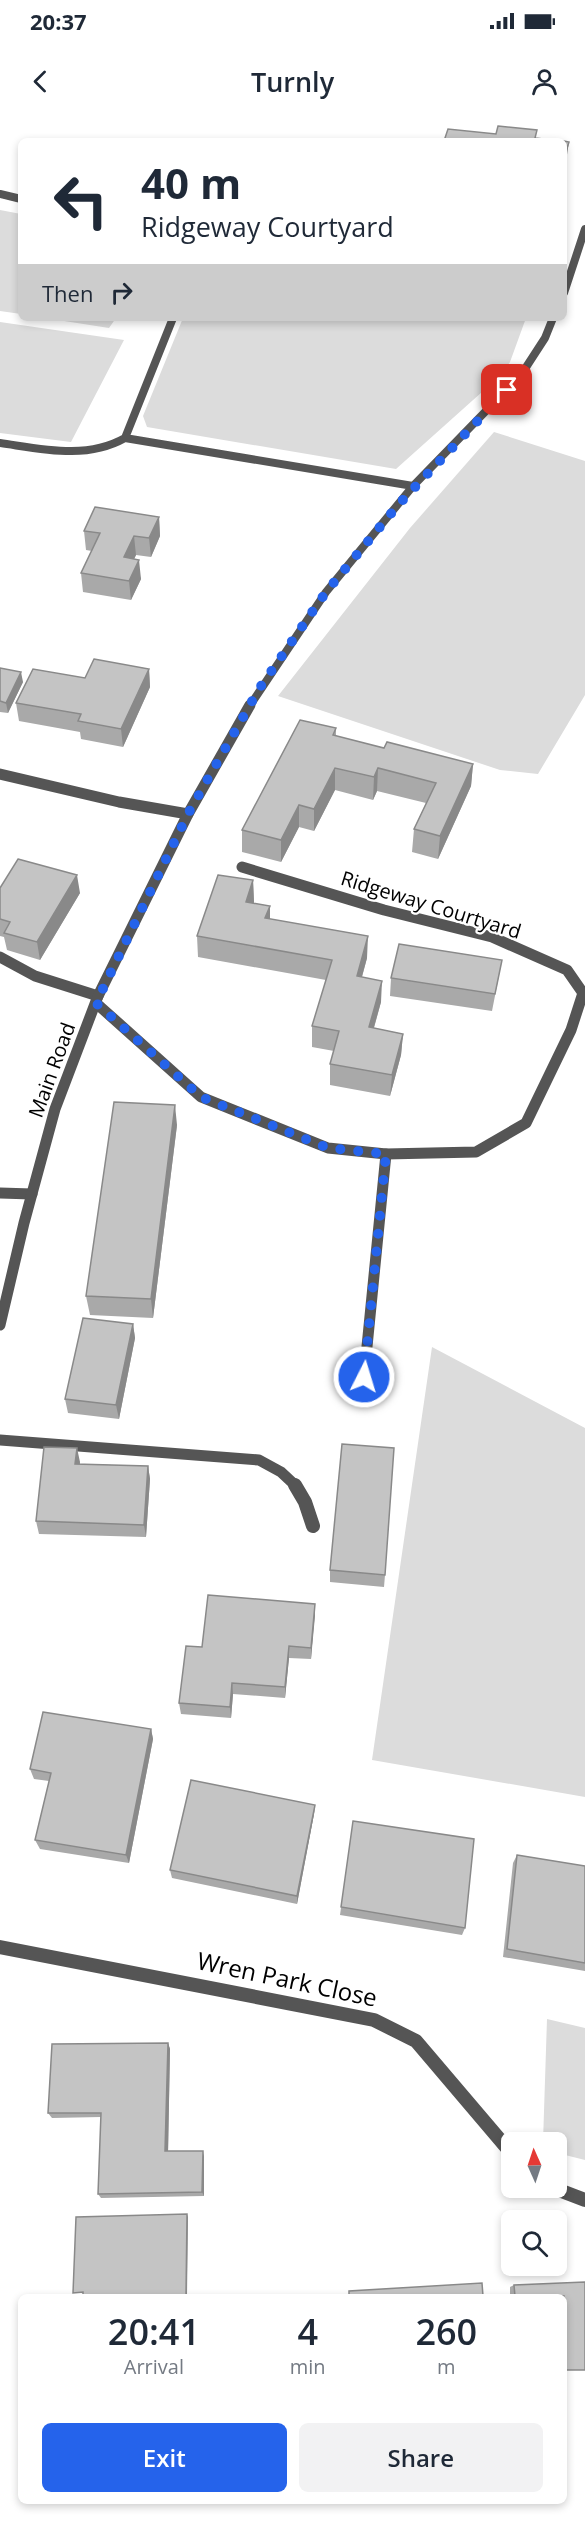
<!DOCTYPE html>
<style>
:root{--surface:#fff;--page:#f2f2f3;--text:#1f2937;--muted:#747a83;--accent:#2563eb}
body{margin:0;font-family:"Open Sans",sans-serif;background:var(--page);color:var(--text);height:100vh;display:flex;flex-direction:column;font-size:22px;white-space:nowrap}
*{box-sizing:border-box;margin:0}
p{font-size:20px;color:var(--muted)}
.icon{flex:none;width:33px;height:33px;fill:none;stroke:currentColor;stroke-width:2;stroke-linecap:round;stroke-linejoin:round}
.map{position:relative;flex:1;overflow:hidden}
.details{position:absolute;left:18px;top:2174px;width:549px;height:210px;display:flex;flex-direction:column;background:var(--surface);border-radius:9px;box-shadow:0 3px 9px #0003}
.details>*{flex:none}
.hud{position:absolute;left:18px;top:18px;width:549px;height:183px;border-radius:9px;box-shadow:0 3px 9px #0003;background:#fff;color:var(--text);overflow:hidden}
.needle{width:39px;rotate:357deg}
.controls{position:absolute;left:501px;top:2012px;display:grid;gap:12px}
.controls a{display:grid;place-items:center;width:66px;height:66px;border-radius:9px;background:var(--surface);box-shadow:0 3px 9px #0003;font-size:30px}
.pin{position:absolute;display:grid;place-items:center;width:51px;height:51px;color:#fff;margin:-26px;border-radius:12px;box-shadow:0 3px 9px #0006}
.me{position:absolute;width:66px;margin:-33px;rotate:5deg;stroke-linejoin:round;filter:drop-shadow(0 0 4px #0008)}
.turn{display:flex;align-items:center;gap:21px;height:126px;padding:0 24px;font-size:27px}
.turn .icon{width:78px;height:78px;stroke-width:2.5}
.turn b{display:block;font-size:42px;line-height:51px}
.then{display:flex;align-items:center;height:57px;padding:0 24px;background:#0003;gap:12px;font-size:22px}
.eta{display:flex;justify-content:space-evenly;align-items:center;height:102px;text-align:center}
.eta b{font-size:36px;font-weight:600;line-height:42px}
.primary-button{display:flex;gap:12px;margin-top:auto;padding:12px 24px}
.primary-button a{flex:1;height:69px;border-radius:9px;background:var(--accent);color:#fff;font-size:24px;font-weight:600;line-height:69px;text-align:center}
.primary-button a+a{background:var(--page);color:var(--text)}
.status{display:flex;justify-content:space-between;align-items:center;height:42px;padding:0 30px;background:var(--surface);direction:ltr}
.status svg{height:16px;fill:currentColor}
header{display:flex;justify-content:space-between;align-items:center;height:78px;padding:0 24px;background:var(--surface);font-size:27px;font-weight:600}
.map>svg:first-child{display:block}
</style>
<div class="status"><b>20:37</b><svg viewBox="0 0 49 12"><path d="M0 12V9h3v3zM5 12V6h3v6zM10 12V3h3v9zM15 12V0h3v12zM26 1h20v11H26zM47 4h2v5h-2z"/></svg></div>
<header><svg class="icon" aria-label="back" viewBox="0 0 24 24"><path d="M15 5l-7 7 7 7"/></svg>Turnly<svg class="icon" aria-label="person" viewBox="0 0 24 24"><circle cx="12" cy="8" r="4"/><path d="M4 21q1-7 8-7t8 7"/></svg></header>
<div class="map">
<svg width="585" height="2402" viewBox="0 0 585 2402">
<rect width="100%" height="100%" fill="#fff"/>
<!-- green -->
<path fill="#dcdcdc" d="M0,90l21,4v100l-21,-3z
M45,198h71l-7,10z
M183,198h343l-16,44 -9,13 -105,94 -249,-42 -4,-11z
M0,202l124,18 -53,102 -71,-9z
M494,312l91,29v234l-47,79 -38,-4 -222,-74 132,-168z
M432,1227l153,81v369l-213,-37z
M547,1899l38,9v132l-28,-7 -1,-11h-13z"/>
<g fill="none" stroke-linecap="round" stroke-linejoin="round">
<!-- service-far2 -->
<path stroke="#555" stroke-width="8" d="M0,74l21,5
M125,318l288,48
M0,323c42,6 86,17 125,-5l48,-120"/>
<!-- service-far1 -->
<path stroke="#555" stroke-width="11" d="M0,837l35,19 63,20
M0,1073l32,1
M364,1257l22,-223
M0,1320l259,20 22,12 15,14"/>
<!-- service -->
<path stroke="#555" stroke-width="14" d="M295,1365l10,17 8,24"/>
<!-- minor-far1 -->
<path stroke="#555" stroke-width="11" d="M0,654l119,28 69,12
M96,883l105,94 127,51 58,6 90,-2 50,-29 45,-93 12,-37 -16,-23 -75,-33 -108,-27 -142,-43"/>
<!-- minor -->
<path stroke="#555" stroke-width="14" d="M0,1827l374,73 42,21 96,113
M551,2067l34,13"/>
<!-- tertiary-far1 -->
<path stroke="#555" stroke-width="8" d="M564,173l21,-64
M249,587l77,-115 87,-106 108,-111 24,-37 8,-20"/>
<!-- tertiary -->
<path stroke="#555" stroke-width="11" d="M0,1205l24,-102 31,-114 43,-113 90,-182 62,-109"/>
</g>
<!-- wall -->
<path fill="#a9a9a9" d="M159,397l1,19 -9,21 -15,-2 -2,4 7,20 -10,21 -48,-8 -2,-19 11,-22 -6,-1 -2,-19z
M0,548l23,14 -15,31 -8,-1z
M149,549l1,18 -27,60 -42,-8 -1,-7 -61,-11 -3,-18 69,-25z
M336,608v8l48,12 89,16 -2,22 -33,73 -26,-7 2,-23 12,-26 -49,-12 -4,9 -38,-10 -21,41 -15,-4 -18,35 -39,-10v-22z
M253,760l1,23 16,16 97,39 -5,19 19,25 -7,26 29,6 -2,21 -11,41 -60,-11v-21l4,-13 -22,-4v-21l14,-46 -128,-23 -1,-21z
M0,768l80,5 -40,67 -33,-10 -3,-13 -4,-1z
M502,840l-10,51 -102,-15 1,-18z
M177,1005l-24,193 -63,-3 -4,-19z
M133,1204l2,14 -16,81 -51,-6 -3,-14z
M80,1342v2l68,2 2,13 -4,58 -107,-3 -3,-13z
M330,1450l55,5 -1,12 -54,-5z
M315,1484l-4,55 -22,-1 -4,40 -52,-4 -2,24 -50,-4 -2,-11 23,-56z
M151,1609l2,10 -24,124 -89,-14 -5,-9 14,-59 -15,-2 -4,-10z
M315,1685l-1,9 -17,90 -125,-26 -2,-8z
M353,1701l112,107 -3,7 -122,-20z
M517,1735l68,11v105l-82,-14 10,-94z
M168,1923l2,6 -2,102 36,5v40l-103,2 -3,-4 3,-77 -49,1 -4,-5z
M514,2165l50,11h-54v-9z"/>
<!-- shaded-wall -->
<path fill="#898989" d="M569,22l-3,19 -2,8v-12z
M159,397l1,19 -9,21 -2,-19z
M134,416l2,19 -10,21 -2,-19z
M139,440l2,19 -10,21 -2,-19z
M149,549l1,18 -27,60 -2,-18z
M21,552l2,10 -15,31 -2,-10z
M473,644l-2,22 -33,73 2,-23z
M335,648v22l-21,41v-22z
M378,648l-1,23 -4,9 1,-23z
M299,685v22l-18,35v-22z
M77,755l3,18 -40,67 -3,-18z
M253,760l1,22 -7,22 -1,-22z
M270,786v22l-5,-10z
M368,816l-1,22 -11,40 1,-22z
M382,861l-1,21 -13,46 1,-21z
M403,914l-2,21 -11,41 2,-21z
M175,985l2,20 -24,193 -2,-19z
M133,1204l2,14 -16,81 -3,-14z
M77,1328l3,14 -2,15 -3,-13z
M148,1346l2,13 -4,58 -2,-12z
M315,1484v12l-4,43v-11z
M289,1526v12l-4,40v-11z
M232,1563l1,11 -2,24 -1,-11z
M151,1609l2,10 -24,124 -3,-8z
M315,1685l-1,9 -17,90v-8z
M168,1923l2,6 -2,106 -3,-4z
M203,2031l1,5v40l-2,-4z
M187,2094l1,3 -1,79h-1z"/>
<!-- building -->
<path fill="#c4c4c4" stroke="#898989" stroke-width="1.5" d="M498,6l39,4 -2,8 26,3h-117l4,-12 48,5z
M564,21l5,1 -5,15z
M95,387l64,10 -10,21 -15,-2 -10,21 15,3 -10,21 -48,-8 19,-40 -16,-2z
M94,539l55,10 -28,60 -43,-8 3,-7 -65,-11 17,-34 52,9z
M0,548l21,4 -15,31 -6,-2z
M300,600l36,8 -3,7 51,13 3,-6 86,22 -33,72 -26,-7 22,-46 -58,-15 -4,9 -39,-9 -21,41 -15,-4 -18,35 -39,-10z
M18,739l59,16 -40,67 -33,-9 6,-11 -10,-3v-31z
M218,755l35,5 -7,22 24,4 -5,12 103,18 -11,40 25,5 -13,46 34,7 -11,41 -62,-11 9,-33 -27,-5 20,-66 -135,-24z
M399,824l103,16 -7,34 -104,-16z
M114,982l61,3 -24,194 -65,-3z
M83,1198l50,6 -17,81 -51,-6z
M342,1324l52,4 -9,127 -55,-5z
M44,1327l33,1 -2,16 73,2 -4,59 -108,-4z
M208,1475l107,9 -4,44 -22,-2 -4,41 -53,-4 -2,24 -51,-4 7,-57 16,1z
M43,1592l108,17 -25,126 -91,-15 16,-67 -21,-4z
M191,1660l124,25 -18,91 -127,-26z
M353,1701l121,18 -9,89 -124,-21z
M517,1735l68,11v97l-78,-14z
M168,1923l-3,108h38l-1,41 -104,2 3,-81h-53l4,-69z
M187,2094l-1,82h-103v-4l-10,1 3,-76z
M585,2162v88h-21v-74h-49l-1,-11z
M482,2163l1,13h-134v-5z"/>
<g fill="none" stroke-linecap="round" stroke-linejoin="round">
<!-- route -->
<path stroke="#2563eb" stroke-width="10" stroke-dasharray="0 18" d="M364,1257l22,-223 -58,-6 -127,-51 -105,-94 92,-189 71,-125 67,-97 73,-88 108,-114"/>
</g>
<g text-anchor="middle" stroke-width="4.5" stroke-linejoin="round" paint-order="stroke">
<!-- street labels -->
<g font-size="20" fill="#000" stroke="#fff">
<text transform="translate(431 785) rotate(17)" y="7">Ridgeway Courtyard</text>
<text transform="translate(52 950) rotate(-70)" y="7">Main Road</text>
</g>
<!-- near-street labels -->
<g font-size="24" fill="#000" stroke="#fff">
<text transform="translate(287 1860) rotate(12)" y="8">Wren Park Close</text>
</g>
</g>
</svg>
<div class="controls">
<a><svg class="needle" viewBox="-14 -14 28 28"><path d="M0-13l5 13h-10z" fill="#e53935"/><path d="M0 13l5-13h-10z" fill="#747a83"/></svg></a>
<a><svg class="icon" aria-label="search" viewBox="0 0 24 24"><circle cx="10" cy="10" r="6"/><path d="M15 15l6 6"/></svg></a>
</div>
<div class="pin" style="left:507px;top:270px;background:#d93025"><svg class="icon" aria-label="arrive" viewBox="0 0 24 24"><path d="M6 21V4h12l-3 4 3 4H6"/></svg></div>
<svg class="me" style="left:364px;top:1257px" viewBox="-20 -20 40 40"><circle r="17" fill="#2563eb" stroke="#fff" stroke-width="3"/><path d="M0-11L8 9 0 5-8 9z" fill="#fff"/></svg>
<div class="hud">
<div class="turn"><svg class="icon" aria-label="left" viewBox="0 0 24 24"><path d="M17 20v-9H6M10 6l-5 5 5 5"/></svg><div><b>40 m</b>Ridgeway Courtyard</div></div>
<div class="then">Then<svg class="icon" aria-label="right" viewBox="0 0 24 24"><path d="M7 20v-9h11M14 6l5 5-5 5"/></svg></div>
</div>
<section class="details">
<div class="eta">
<div><b>20:41</b><p>Arrival</p></div>
<div><b>4</b><p>min</p></div>
<div><b>260</b><p>m</p></div>
</div>
<div class="primary-button"><a>Exit</a><a>Share</a></div>
</section>
</div>
